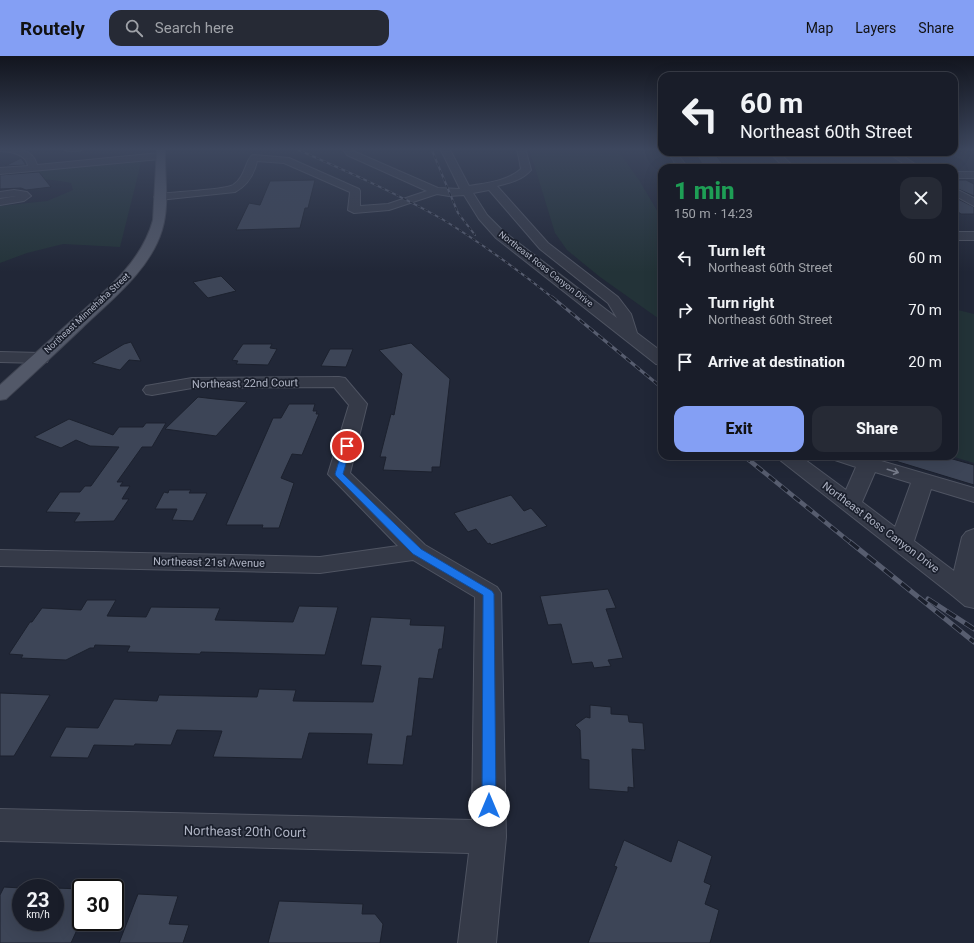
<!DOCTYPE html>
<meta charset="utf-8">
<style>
:root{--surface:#191d29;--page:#262a35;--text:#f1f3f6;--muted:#9fa2a8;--line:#373b46;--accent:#849ff4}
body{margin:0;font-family:Roboto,sans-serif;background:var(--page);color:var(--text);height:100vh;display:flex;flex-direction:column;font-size:15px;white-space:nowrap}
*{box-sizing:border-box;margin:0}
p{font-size:13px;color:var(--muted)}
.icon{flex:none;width:22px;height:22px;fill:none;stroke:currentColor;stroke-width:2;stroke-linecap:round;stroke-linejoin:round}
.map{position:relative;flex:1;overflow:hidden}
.side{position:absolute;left:658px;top:108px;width:300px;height:296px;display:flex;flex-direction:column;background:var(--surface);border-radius:12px;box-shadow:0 4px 16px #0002,0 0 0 1px var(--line)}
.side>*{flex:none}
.hud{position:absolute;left:658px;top:16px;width:300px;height:84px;border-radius:12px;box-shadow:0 4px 16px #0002,0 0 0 1px var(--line);background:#191d29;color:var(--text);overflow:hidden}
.speed{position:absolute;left:12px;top:823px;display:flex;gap:8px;font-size:20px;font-weight:700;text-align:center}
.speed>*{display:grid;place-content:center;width:52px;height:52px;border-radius:50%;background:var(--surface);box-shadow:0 4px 16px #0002,0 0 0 1px var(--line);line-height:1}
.speed small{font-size:10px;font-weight:400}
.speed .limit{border:2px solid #111;border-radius:6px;background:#fff;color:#111}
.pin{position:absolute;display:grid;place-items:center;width:34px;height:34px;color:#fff;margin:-17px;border:2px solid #fff;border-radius:50%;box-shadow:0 1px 4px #0007}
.me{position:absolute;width:44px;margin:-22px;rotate:0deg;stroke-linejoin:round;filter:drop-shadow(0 0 3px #0008)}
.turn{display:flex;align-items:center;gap:14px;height:84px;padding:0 16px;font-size:18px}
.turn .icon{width:52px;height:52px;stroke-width:2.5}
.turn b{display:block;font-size:28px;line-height:34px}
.round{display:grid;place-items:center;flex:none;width:42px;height:42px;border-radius:12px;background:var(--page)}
.summary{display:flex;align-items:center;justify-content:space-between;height:68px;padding:0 16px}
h1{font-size:24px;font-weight:800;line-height:30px;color:#1e9e55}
.button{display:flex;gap:8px;margin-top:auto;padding:8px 16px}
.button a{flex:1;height:46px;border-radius:12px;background:var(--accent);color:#111;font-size:16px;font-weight:800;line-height:46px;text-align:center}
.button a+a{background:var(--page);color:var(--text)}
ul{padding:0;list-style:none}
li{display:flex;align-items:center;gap:12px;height:52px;padding:0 16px}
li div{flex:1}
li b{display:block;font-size:15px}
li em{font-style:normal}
header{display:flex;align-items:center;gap:24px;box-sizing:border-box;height:56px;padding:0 20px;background:var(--accent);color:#111}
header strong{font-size:19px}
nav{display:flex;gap:22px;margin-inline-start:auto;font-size:14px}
.search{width:280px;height:36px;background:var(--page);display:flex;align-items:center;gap:10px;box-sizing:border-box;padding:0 14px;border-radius:12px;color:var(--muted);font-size:15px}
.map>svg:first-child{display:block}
</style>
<header>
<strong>Routely</strong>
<div class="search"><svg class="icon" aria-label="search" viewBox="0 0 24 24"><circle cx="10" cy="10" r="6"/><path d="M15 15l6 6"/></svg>Search here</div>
<nav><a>Map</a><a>Layers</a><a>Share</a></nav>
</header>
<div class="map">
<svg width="974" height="887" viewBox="0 0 974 887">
<rect width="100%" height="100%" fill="#212737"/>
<!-- green -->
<path fill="#233338" d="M529,92h87l23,32 23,39v102l-62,-44 -33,-27 -12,-17z
M142,103l-22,88 -57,-3 -36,9 -27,10v-57l47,-5 26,-11 -2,-7c-24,-5 -46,-4 -71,-2v-9z
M954,253l20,5v149l-23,-7h3z"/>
<!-- building -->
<path fill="#3d4557" stroke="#1c212e" d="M694,96h19l13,16h-21z
M21,102l5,7 -21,1z
M39,116l12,15 -25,3 -5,-2 -21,1v-14z
M315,124l-7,28h-3l-5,20 -64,2 13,-27 11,2 10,-24z
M954,124h12l8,4v12l-20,-9z
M954,141l20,10v7h-13l-7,-5z
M221,220l15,15 -28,7 -15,-16z
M131,286l10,19 -12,-1 -9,10 -28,-7 32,-19z
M411,287l39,36 -10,88h-8v5l-49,-2 3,-13h-6l11,-43 3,1 8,-41 -23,-24z
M243,288h29l-2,4 7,1 -9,16 -32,-1 2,-3 -6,-1z
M330,293h23l-7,18 -25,-1z
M198,341l17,2 32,3 -31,34 -51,-7z
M289,348h26l-2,7h4l-1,3h3l-17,41 -10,-1 -11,24 13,5 -15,45h-17l1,-3h-37l47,-107h8z
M69,363l44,16 6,-8h24l3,-4h20l-14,24h-10l-25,35h6l-3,4h10l-8,13h7l-15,22 -40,1 6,-9 -34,-1 14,-20h20l5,-6h6l28,-39 -29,-1 -14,-6 -15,8 -27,-11z
M892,400h50l32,9v20l-82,-25z
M169,434h22l-2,3h18l-14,28 -21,-1 5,-11h-22l9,-17 4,1z
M511,439l13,16 7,-3 16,18 -56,19 -1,-2 -2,1 -12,-15 -8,3 -14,-19z
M608,533l8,19 -10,1 17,49 -15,2 3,6 -17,2 -2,-6 -20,2 -11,-40 -13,1 -8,-29z
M87,544h29l-9,16 39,1 5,-10 69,1 -5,12 78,2 6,-16 39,1 -13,48 -124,-3 -1,2 -73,-2 3,-6 -35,-1 -1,3h-4l-24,12 -45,-2 2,-3 -14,-1 21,-32h2l10,-14 39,2z
M371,561l40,2 -1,6 35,1 -3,23h-3l-6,30 -14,-1 -7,58h-5l-4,29 -36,-1 5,-30 -63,-1 -7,26 -89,-2 9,-26 -45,-1 -6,15 -36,-1 -1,2 -40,-1 -6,13 -38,-1 16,-30 32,1 16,-29 43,2 2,-6 98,2 2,-8 37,1 -3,11 80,1 8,-36 -20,-1z
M0,637l50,2 -36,61h-14z
M590,649l21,2v7l17,1 1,7 14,1 2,27 -13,-1 2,39 -6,-1v5l-39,-3v-29l-8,-1 -1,-29 -5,-5 11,-8 4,1z
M624,784l47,22 7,-22 34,16 -8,26 7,3 -6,19 14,6 -9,33h-122l29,-76 -3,-1z
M4,831l17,1v34h34v-34l26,1v32l-10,22h-71v-48z
M138,838l40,2 -9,28 20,1 -6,18h-64z
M279,845l84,3 -1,10h13l8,10 -3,19h-112z"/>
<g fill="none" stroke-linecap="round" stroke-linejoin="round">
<!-- minor casing -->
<g stroke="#4f5462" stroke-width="2">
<path id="minor" d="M0,92c14,0 33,0 37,17l123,-12 5,3 -5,3 -160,15v-6l28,-2c-2,-13 -18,-14 -28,-15z
M61,92h24c-5,4 -19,4 -24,0z
M342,92h9l2,3 85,37 22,1 -20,-41h9l20,38c17,-3 39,-5 52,-17l-4,-21h8l6,22c-9,10 -21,13 -34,16l51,57 70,54 13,17 6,19 25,19v13l-6,-1 -160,-126 -17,-19 -15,-24 -15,1 -12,-2 -48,16 -35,3 -6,-3 2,-18 -66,-29 -27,-2c-3,14 -9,24 -22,31l-76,8 -5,-3 5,-3c14,-2 65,-4 74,-9 13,-8 13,-28 20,-30l36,3 70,31 1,2v15l28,-2 39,-13 -80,-36zM489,134l51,59 68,54 9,15 -113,-86 -17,-17 -14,-22z
M668,96h8l12,16h-10z
M769,96h9l17,16h-10z
M887,96h10l24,16h-11z
M954,116h20v6h-20z
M954,132l20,10v8l-20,-11z
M14,134l13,2 4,4 -7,5 -24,4v-6l16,-3 -16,2v-6z
M954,176h20v8h-20z
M0,296l41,1 6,1 2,4 -2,4 -6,1 -41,-1z
M339,321l6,1 22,26 -17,69 75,72 72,42 4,6 5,244 -10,106h-38l11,-90 -469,-12v-32l472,11 3,-223 -62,-37 -93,13 -320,-7v-16l320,7 78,-11 -70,-72 21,-69 -15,-18 -142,1 -40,7 -6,-1 -3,-4 3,-4 46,-8z
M777,400h23l46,34 10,-23 -21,-7 -3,-4h32l110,32v14l-43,-13 -17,52 40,30 8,-34 4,-5 8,-3v79l-9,-2 -12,-10 -173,-136zM875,416l36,11 -16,44 -33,-25z"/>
</g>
<!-- major casing -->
<g stroke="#3e4351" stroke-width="2">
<path id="major" d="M157,92h8c-1,27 5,56 -3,82 -12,40 -51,70 -80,98 -25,24 -50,47 -76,71l-6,1v-15c23,-21 47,-42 70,-63 33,-29 71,-58 83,-102z"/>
</g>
<!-- minor -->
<use href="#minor" fill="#353a48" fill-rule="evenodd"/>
<!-- major -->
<use href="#major" fill="#525868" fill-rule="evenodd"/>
<!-- rail-far3 casing -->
<g stroke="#575d6f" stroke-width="2">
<path id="rail-far3" d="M294,92c50,22 100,44 148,71 39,24 76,51 111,79
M431,92l27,65 17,22"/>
</g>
<!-- rail-far2 casing -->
<g stroke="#575d6f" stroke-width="3">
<path id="rail-far2" d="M552,241l110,91"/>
</g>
<!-- rail-far1 casing -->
<g stroke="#575d6f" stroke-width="4.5">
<path id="rail-far1" d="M744,400l107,87"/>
</g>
<!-- rail casing -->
<g stroke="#575d6f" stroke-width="5">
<path id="rail" d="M850,486l124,100
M928,543l46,30"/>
</g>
<!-- rail-far3 -->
<use href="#rail-far3" stroke="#1a1f2c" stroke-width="1.5" stroke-dasharray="4" stroke-linecap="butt"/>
<!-- rail-far2 -->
<use href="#rail-far2" stroke="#1a1f2c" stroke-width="2" stroke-dasharray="6" stroke-linecap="butt"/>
<!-- rail-far1 -->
<use href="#rail-far1" stroke="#1a1f2c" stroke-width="3" stroke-dasharray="8" stroke-linecap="butt"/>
<!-- rail -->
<use href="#rail" stroke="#1a1f2c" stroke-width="3.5" stroke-dasharray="11" stroke-linecap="butt"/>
</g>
<!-- one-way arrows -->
<defs><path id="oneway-shaft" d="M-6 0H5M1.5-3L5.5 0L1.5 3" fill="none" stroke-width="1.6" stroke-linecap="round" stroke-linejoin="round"/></defs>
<use stroke="#787d8c" href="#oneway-shaft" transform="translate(893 415) rotate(17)"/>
<!-- sky -->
<linearGradient id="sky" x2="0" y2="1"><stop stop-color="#12151e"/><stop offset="0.43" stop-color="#3d475e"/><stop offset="1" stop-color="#3d475e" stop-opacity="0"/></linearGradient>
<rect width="974" height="216" fill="url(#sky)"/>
<!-- route -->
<path fill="#1a73e8" stroke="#114b97" d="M344,388h6l1,2 -8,28 78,75 71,42 2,3 2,212 -2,5 -5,2 -5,-2 -2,-5 1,-211 -70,-41 -77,-78 -1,-2z"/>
<g text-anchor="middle" stroke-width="3.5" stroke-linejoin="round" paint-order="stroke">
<!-- far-street labels -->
<g font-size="9" fill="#afb4c4" stroke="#1a1f2c">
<text transform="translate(546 213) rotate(38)" y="3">Northeast Ross Canyon Drive</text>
<text transform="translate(87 257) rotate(-43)" y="3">Northeast Minnehaha Street</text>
</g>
<!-- street labels -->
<g font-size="11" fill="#afb4c4" stroke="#1a1f2c">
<text transform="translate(245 327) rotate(-1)" y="4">Northeast 22nd Court</text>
<text transform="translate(881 471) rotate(37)" y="4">Northeast Ross Canyon Drive</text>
<text transform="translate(209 506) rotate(1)" y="4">Northeast 21st Avenue</text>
</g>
<!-- near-street labels -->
<g font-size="13" fill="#afb4c4" stroke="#1a1f2c">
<text transform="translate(245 775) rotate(1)" y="5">Northeast 20th Court</text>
</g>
</g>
</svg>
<div class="speed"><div>23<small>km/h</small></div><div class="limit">30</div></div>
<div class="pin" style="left:347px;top:390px;background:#d93025"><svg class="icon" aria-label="arrive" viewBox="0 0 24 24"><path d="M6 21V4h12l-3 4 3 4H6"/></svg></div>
<svg class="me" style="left:489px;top:750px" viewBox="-20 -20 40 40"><circle r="19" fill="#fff"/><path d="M0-13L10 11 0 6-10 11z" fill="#1a73e8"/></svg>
<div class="hud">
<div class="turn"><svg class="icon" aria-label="left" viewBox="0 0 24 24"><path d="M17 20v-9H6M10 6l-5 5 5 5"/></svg><div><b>60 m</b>Northeast 60th Street</div></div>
</div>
<section class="side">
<div class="summary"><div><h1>1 min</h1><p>150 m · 14:23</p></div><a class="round"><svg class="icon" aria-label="close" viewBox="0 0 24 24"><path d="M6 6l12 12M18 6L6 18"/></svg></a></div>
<ul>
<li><svg class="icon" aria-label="left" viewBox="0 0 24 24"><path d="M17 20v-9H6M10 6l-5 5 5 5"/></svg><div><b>Turn left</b><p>Northeast 60th Street</p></div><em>60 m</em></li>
<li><svg class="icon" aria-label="right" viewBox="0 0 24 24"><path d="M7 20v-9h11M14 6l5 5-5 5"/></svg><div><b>Turn right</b><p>Northeast 60th Street</p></div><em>70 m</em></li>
<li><svg class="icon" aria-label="arrive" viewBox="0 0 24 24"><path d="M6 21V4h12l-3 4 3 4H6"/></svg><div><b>Arrive at destination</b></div><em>20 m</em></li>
</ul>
<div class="button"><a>Exit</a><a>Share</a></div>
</section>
</div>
